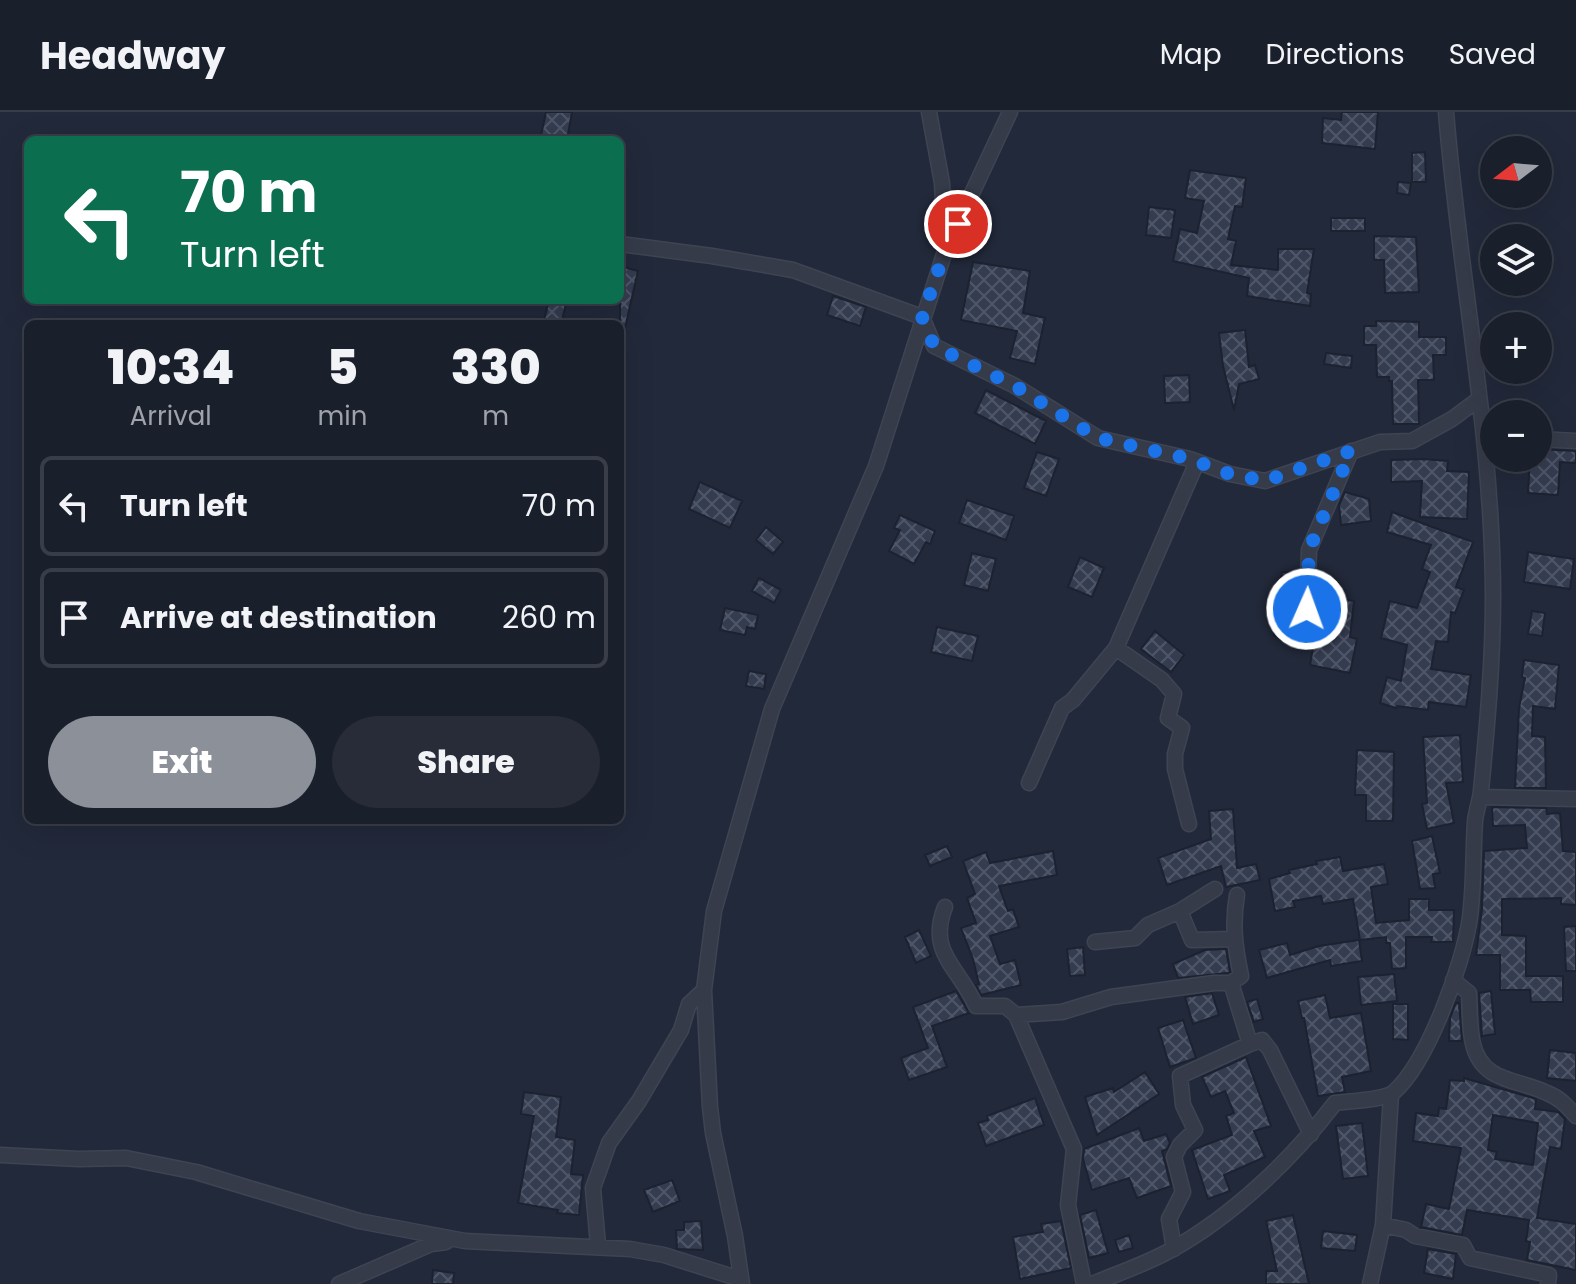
<!DOCTYPE html>
<meta charset="utf-8">
<style>
:root{--surface:#1a1f2c;--page:#272c38;--text:#f1f3f6;--muted:#9fa2a9;--line:#383d48;--accent:#8c9099}
body{margin:0;font-family:Poppins,sans-serif;background:var(--page);color:var(--text);height:100vh;display:flex;flex-direction:column;font-size:30px;white-space:nowrap}
*{box-sizing:border-box;margin:0}
p{font-size:26px;color:var(--muted)}
.icon{flex:none;width:44px;height:44px;fill:none;stroke:currentColor;stroke-width:2;stroke-linecap:round;stroke-linejoin:round}
.map{position:relative;flex:1;overflow:hidden}
.drawer{position:absolute;left:24px;top:208px;width:600px;height:504px;display:flex;flex-direction:column;background:var(--surface);border-radius:12px;box-shadow:0 8px 32px #0002,0 0 0 2px var(--line)}
.drawer>*{flex:none}
.banner{position:absolute;left:24px;top:24px;width:600px;height:168px;border-radius:12px;box-shadow:0 8px 32px #0002,0 0 0 2px var(--line);background:#0b6e4f;color:#fff;overflow:hidden}
.needle{width:52px;rotate:254deg}
.fabs{position:absolute;left:1480px;top:24px;display:grid;gap:16px}
.fabs a{display:grid;place-items:center;width:72px;height:72px;border-radius:50%;background:var(--surface);box-shadow:0 8px 32px #0002,0 0 0 2px var(--line);font-size:40px}
.pin{position:absolute;display:grid;place-items:center;width:68px;height:68px;color:#fff;margin:-34px;border:4px solid #fff;border-radius:50%;box-shadow:0 2px 8px #0007}
.me{position:absolute;width:88px;margin:-44px;rotate:2deg;stroke-linejoin:round;filter:drop-shadow(0 0 6px #0008)}
.turn{display:flex;align-items:center;gap:28px;height:168px;padding:0 24px;font-size:36px}
.turn .icon{width:104px;height:104px;stroke-width:2.5}
.turn b{display:block;font-size:56px;line-height:68px}
.eta{display:flex;justify-content:space-evenly;align-items:center;height:136px;text-align:center}
.eta b{font-size:48px;font-weight:800;line-height:56px}
.action{display:flex;gap:16px;margin-top:auto;padding:16px 24px}
.action a{flex:1;height:92px;border-radius:48px;background:var(--accent);color:#fff;font-size:32px;font-weight:800;line-height:92px;text-align:center}
.action a+a{background:var(--page);color:var(--text)}
ul{padding:0;list-style:none}
li{display:flex;align-items:center;gap:24px;height:100px;margin:0 16px 12px;padding:0 8px;border:4px solid var(--line);border-radius:12px}
li div{flex:1}
li b{display:block;font-size:30px}
li em{font-style:normal}
header{display:flex;align-items:center;gap:48px;box-sizing:border-box;height:112px;padding:0 40px;background:var(--surface);border-bottom:2px solid var(--line)}
header strong{font-size:38px}
nav{display:flex;gap:44px;margin-inline-start:auto;font-size:28px}
.map>svg:first-child{display:block}
</style>
<header>
<strong>Headway</strong>
<nav><a>Map</a><a>Directions</a><a>Saved</a></nav>
</header>
<div class="map">
<svg width="1576" height="1172" viewBox="0 0 1576 1172">
<defs>
<pattern id="building-cross-hatch" width="8" height="8" patternUnits="userSpaceOnUse" patternTransform="scale(2)"><rect width="8" height="8" fill="#343c50"/><path d="M0 0l8 8M0 8l8-8" fill="none" stroke="#4f5668"/></pattern>
</defs>
<rect width="100%" height="100%" fill="#22293a"/>
<!-- building -->
<path fill="url(#building-cross-hatch)" stroke="#1d2231" stroke-width="2" fill-rule="evenodd" d="M546,0h26l-5,28h-27z
M1342,0h36l-3,37 -53,-6 1,-25 18,2z
M1425,40l1,30h-14v-29z
M1190,58l56,8 -4,29 -7,-1 -7,33 8,2 -5,24 47,5v-21h36l-7,44 4,1 -1,12 -63,-10 2,-18 -76,-17 7,-32 17,4 7,-32 -19,-3z
M1398,70l13,1 -2,12 -12,-2z
M1149,95l26,3 -4,28 -25,-3z
M1331,106h34v13h-34z
M1374,124l42,1 3,55 -34,1 -1,-33h-10z
M973,150l57,9 -7,42 22,5 -10,46 -25,-6 7,-27 -56,-11z
M620,154l18,5 -13,57 -5,-1z
M833,184l33,11 -6,19 -33,-11z
M549,188h18l-6,24h-18z
M1376,209l43,1v15h27v18h-13l1,25h-16l1,44h-26l-1,-43h-3v-4h-12l-1,-32h-12v-19h12z
M1245,218l4,37 6,-2 4,14 -20,5 -5,26 -11,-44 -4,-33z
M1326,241l26,3 -1,12 -27,-4z
M1189,263l1,27 -25,1 -1,-27z
M986,278l60,31 -11,23 -60,-31z
M1538,337l38,2v12l-16,-1 -2,33 -30,-2 2,-35h8z
M1037,340l22,7 -13,37 -22,-8z
M1423,347l25,2 -1,10 22,1 -2,47 -47,-2 2,-36 -31,1v-22z
M700,370l42,19 -12,27 -41,-19z
M1345,380l24,7 2,22 -30,4 -2,-20z
M967,388l47,16 -8,24 -47,-17z
M1392,400l81,30 -17,45 8,3 -9,23 -4,-1 -3,30 -12,-1 -5,28 40,6 -5,32 -37,-5 -1,8 -31,-4 -1,2 -16,-5 7,-26 14,4 6,-36 -26,-7 9,-37 27,7 13,-36 -8,-3 9,-24 -44,-13z
M900,403l35,16 -5,13 -4,-2 -12,22 -25,-13 11,-21 -6,-2z
M766,415l17,15 -10,12 -17,-14z
M1528,440l46,7 -4,30 -46,-7z
M972,441l24,6 -8,32 -24,-6z
M1080,445l24,11 -12,29 -24,-10z
M1282,460l16,2 -6,47 4,1v18l-22,-4z
M759,466l22,12 -7,13 -22,-12z
M1332,486l22,3 -4,36 7,2 -7,34 -40,-8 6,-36 12,3z
M725,496l33,7 -3,14 -8,-2 -2,8 -25,-5z
M1532,499l13,2 -3,23 -14,-2z
M937,515l41,9 -6,25 -41,-9z
M1155,519l29,24 -13,17 -30,-23z
M1524,548l35,5 -4,44 -22,-3 -1,30 13,1 1,51h-31l4,-80 6,-30 -3,-1z
M749,559l17,3 -2,15 -18,-3z
M1460,623l3,47 -17,1 8,40 -27,6 -5,-25 5,-1 -4,-66z
M1357,638l37,2 -1,69h-27v-26h-11z
M1492,695l54,1 1,6 13,-1 3,38 13,1v53l-15,-1v-6l-59,1v36l24,1v40h37v26h-32l-1,-12h-30v-35h-24l6,-46 2,-58 43,-3 -2,-23 -32,1z
M1233,697l4,59 19,-4 4,16 -34,7 -5,-21 -54,19 -9,-27 53,-19 -2,-28z
M1432,724l8,37 -7,1 2,14 -15,1 -8,-48z
M947,734l5,11 -22,9 -5,-11z
M1053,739l4,24 -58,11 9,25 5,-2 6,18 -29,9 10,28 15,-4 6,25 -40,10 -5,-10 3,-1 -6,-25 -12,-31 15,-5 -9,-25 8,-4 -12,-33 23,-9 4,11z
M1340,745l3,14 41,-7 4,20 -17,3 5,36 33,-3v-21h20v11h25l-1,32h-22l1,-5h-26v31l-14,1 -2,-26h-4v-6l-26,3 -7,-41 -30,5 -2,-8 -28,5 2,6 -20,4 -6,-32 21,-6 -1,-3 28,-6 -1,-3z
M1576,814v45h-10l-2,-44z
M919,818l12,26 -15,7 -11,-26z
M1359,828l3,21 -31,5 -1,-6 -63,18 -8,-28 28,-7 3,12 29,-9z
M1083,835l2,28 -15,1 -3,-27z
M1226,837l4,23 -2,1 -50,5 -5,-14 32,-14z
M1394,862l3,27 -36,4 -3,-28z
M956,879l13,22 -37,13 15,41 -38,13 -8,-22 27,-10 -15,-41z
M1491,879l4,43 -13,2 -3,-43z
M1212,881l7,22 -26,9 -8,-27z
M1325,883l5,23 31,-5 10,58 -29,6 3,15 -27,4 -14,-78h-2l-4,-17z
M1257,887l6,20 -9,3 -7,-20z
M1456,891h3l3,38h-13l1,-23z
M1393,892h15v36l-15,-1z
M1183,908l13,38 -26,9 -12,-39z
M1550,938l26,3v28l-29,-3z
M1246,945l25,69 -17,5 11,26 -41,18 6,16 -22,8 -16,-49 40,-15 -6,-19 8,-3 -9,-22 -14,6 -9,-20z
M1145,960l14,22 -62,41 -12,-38 28,-9 1,4z
M1464,966l69,20 3,1 -1,10 23,3 7,7 -4,30 -11,-2 -13,71 39,6v46l-49,-10 3,-18 -4,-1 3,-21 -62,-10 -5,25 -41,-8 5,-23 23,5 12,-61 -48,-7 3,-28 22,3 1,-8 7,1 4,-29 14,1zM1493,1003l45,8 -5,42 -38,-6 2,-7 -9,-2z
M524,980l37,5 -5,40 19,3 -4,34 12,1 -4,40 -22,-2 1,-3 -40,-7 16,-87 -13,-2z
M1035,986l9,27 -58,21 -8,-23 10,-3 -1,-4z
M1362,1011l6,53 -25,3 -7,-53z
M1139,1016l5,13 22,-7 4,9 -3,6 -5,2 9,35 -34,12 -8,-20 -37,12 -9,-31 1,-10z
M672,1068l8,21 -27,11 -9,-22z
M1096,1098l12,43 -19,5 -9,-43z
M1293,1103l16,69h-43v-13h11l-11,-50z
M701,1109l2,29 -26,-1 -1,-19h8v-8z
M1061,1109l10,47 -51,11 -7,-42 30,-5 -2,-8z
M1323,1119l34,4 -2,16 -34,-3z
M1129,1123l4,13 -14,4 -4,-12z
M1428,1137l28,5 -3,25 -29,-6z
M433,1158l21,3 -1,11h-21z"/>
<g fill="none" stroke-linecap="round" stroke-linejoin="round">
<!-- street casing -->
<g stroke="#3f4453" stroke-width="17">
<path id="street" d="M929,0l13,71 3,60
M620,132l92,12 81,14 129,47 12,29 81,40 83,52 92,21 40,15 35,7 115,-39 32,-1 40,-22 27,-20
M1538,327l38,2
M1306,526l3,-88 42,-99
M1116,536l46,32 12,14 -6,24 14,10 -7,26v15l14,55
M1029,671l33,-75 11,-8 43,-52 81,-186
M1480,685l96,2
M945,795c-18,46 14,60 31,99h29l11,9 58,134 -6,56 16,79
M1180,799l35,-22
M1095,830l40,-4 13,-13 32,-14 12,29 41,-1
M1453,868l16,13c1,16 0,35 4,51 9,39 46,35 74,49 13,5 20,13 29,23
M1231,871l10,-7c-6,-29 -9,-51 -4,-81
M1016,903l46,-3 49,-15 103,-14h17l19,61 12,-4 8,10 41,84
M0,1043l79,4 47,-1 70,14 163,49 106,20 165,8 34,6 76,24
M1383,1113l23,5 9,6 48,9 7,13 79,17 -1,9
M598,1133l-5,-57 16,-45 30,-42 42,-71 8,-26 15,-14
M1174,1137l-5,-30 14,-27 -9,-35 6,-12 15,-15 -12,-25 -3,-29 70,-32
M339,1172l92,-40 15,-2
M742,1172l-7,-48 -22,-103 -3,-26 -6,-117 10,-79 58,-202 104,-243 69,-215 65,-139
M1092,1172c27,-11 54,-20 79,-34 62,-34 122,-92 164,-147 14,-2 50,-3 59,-11 34,-30 70,-130 76,-175 4,-32 3,-64 5,-96 1,-10 5,-20 6,-30 6,-64 12,-128 12,-193 0,-163 -34,-324 -47,-486
M1370,1172l13,-59 8,-130"/>
</g>
<!-- street -->
<use href="#street" stroke="#363b4a" stroke-width="14"/>
</g>
<g fill="none" stroke-linecap="round" stroke-linejoin="round">
<!-- route -->
<path stroke="#1a73e8" stroke-width="14" stroke-dasharray="0 25.2" d="M958,112l-13,27 -23,66 12,29 81,40 83,52 92,21 40,15 35,7 86,-30 -42,99 -2,59"/>
</g>
</svg>
<div class="fabs">
<a><svg class="needle" viewBox="-14 -14 28 28"><path d="M0-13l5 13h-10z" fill="#e53935"/><path d="M0 13l5-13h-10z" fill="#9fa2a9"/></svg></a>
<a><svg class="icon" aria-label="layers" viewBox="0 0 24 24"><path d="M12 4l9 5-9 5-9-5zM3 14l9 5 9-5"/></svg></a>
<a>+</a>
<a>−</a>
</div>
<div class="pin" style="left:958px;top:112px;background:#d93025"><svg class="icon" aria-label="arrive" viewBox="0 0 24 24"><path d="M6 21V4h12l-3 4 3 4H6"/></svg></div>
<svg class="me" style="left:1307px;top:497px" viewBox="-20 -20 40 40"><circle r="17" fill="#1a73e8" stroke="#fff" stroke-width="3"/><path d="M0-11L8 9 0 5-8 9z" fill="#fff"/></svg>
<div class="banner">
<div class="turn"><svg class="icon" aria-label="left" viewBox="0 0 24 24"><path d="M17 20v-9H6M10 6l-5 5 5 5"/></svg><div><b>70 m</b>Turn left</div></div>
</div>
<section class="drawer">
<div class="eta">
<div><b>10:34</b><p>Arrival</p></div>
<div><b>5</b><p>min</p></div>
<div><b>330</b><p>m</p></div>
</div>
<ul>
<li><svg class="icon" aria-label="left" viewBox="0 0 24 24"><path d="M17 20v-9H6M10 6l-5 5 5 5"/></svg><div><b>Turn left</b></div><em>70 m</em></li>
<li><svg class="icon" aria-label="arrive" viewBox="0 0 24 24"><path d="M6 21V4h12l-3 4 3 4H6"/></svg><div><b>Arrive at destination</b></div><em>260 m</em></li>
</ul>
<div class="action"><a>Exit</a><a>Share</a></div>
</section>
</div>
